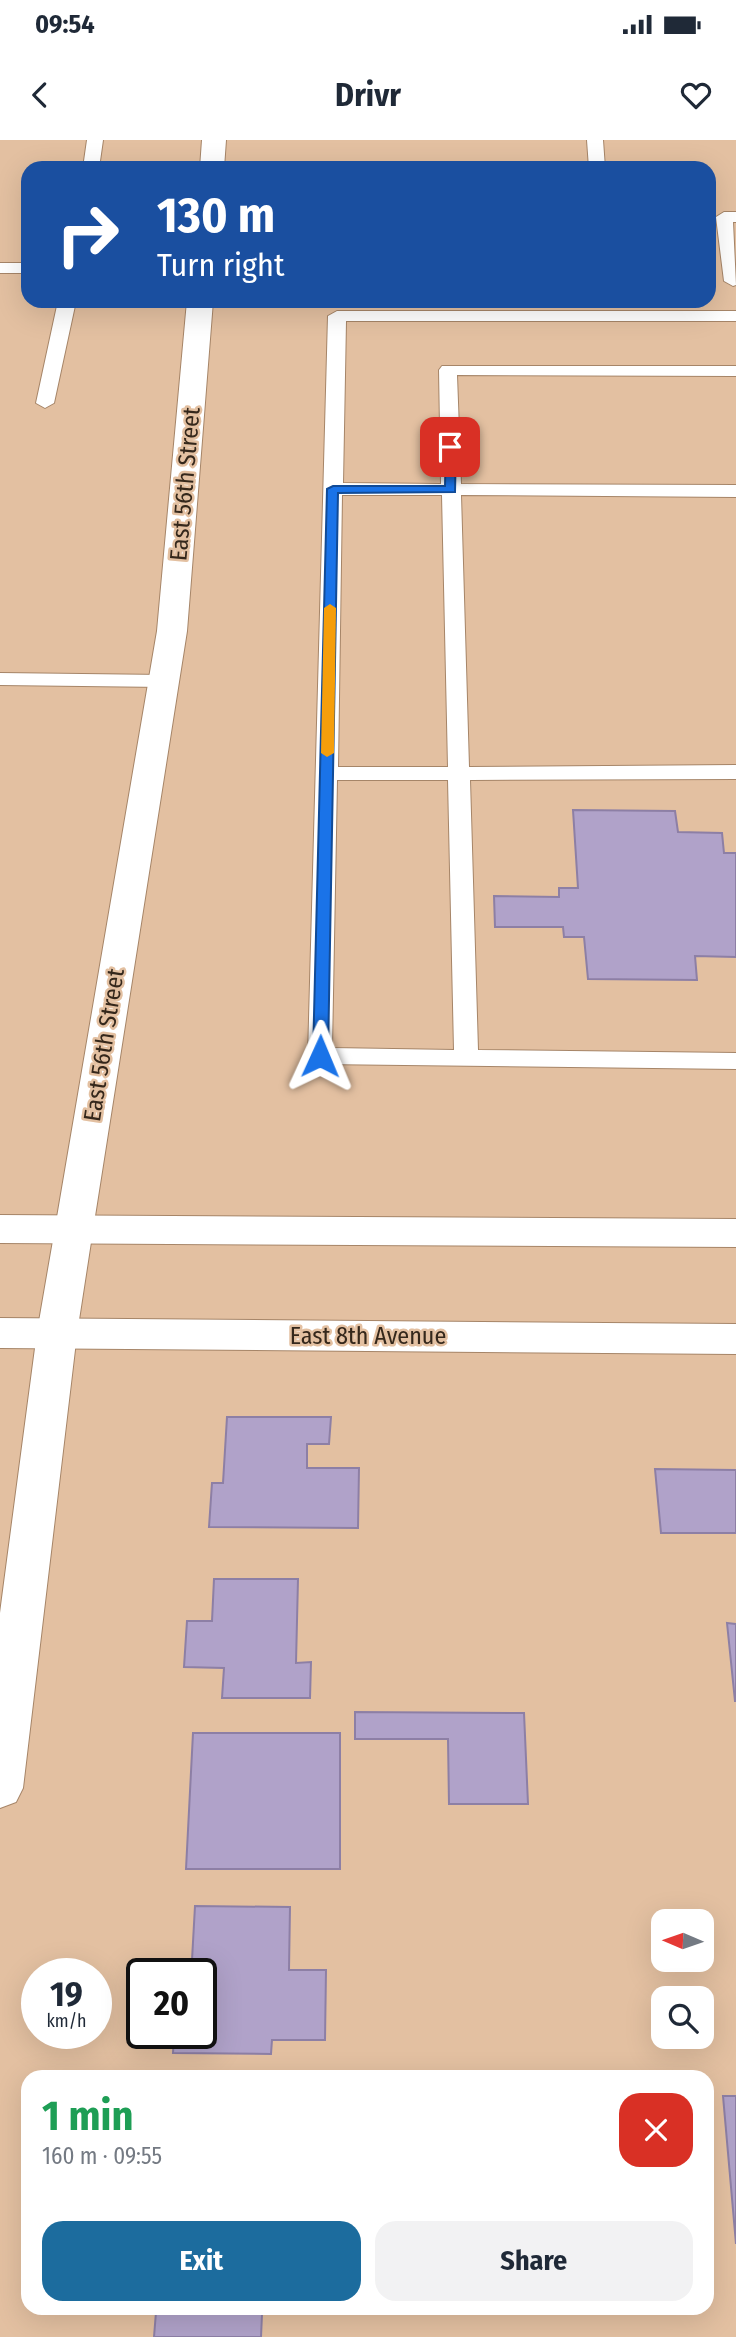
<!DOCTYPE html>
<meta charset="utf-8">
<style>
:root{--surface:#fff;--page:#f2f2f3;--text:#1f2937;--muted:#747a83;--accent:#1c6c9e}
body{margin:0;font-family:"Fira Sans Condensed",sans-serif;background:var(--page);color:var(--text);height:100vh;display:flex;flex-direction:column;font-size:26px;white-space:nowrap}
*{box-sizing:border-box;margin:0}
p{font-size:23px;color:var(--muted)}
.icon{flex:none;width:38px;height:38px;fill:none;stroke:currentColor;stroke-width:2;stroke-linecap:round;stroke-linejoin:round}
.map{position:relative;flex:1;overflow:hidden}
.panel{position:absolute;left:21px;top:1930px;width:693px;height:245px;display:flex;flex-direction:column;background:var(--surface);border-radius:21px;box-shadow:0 7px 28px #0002}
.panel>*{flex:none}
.hud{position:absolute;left:21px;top:21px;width:695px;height:147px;border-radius:21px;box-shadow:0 7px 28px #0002;background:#1a4fa0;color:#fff;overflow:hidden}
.needle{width:46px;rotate:272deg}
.buttons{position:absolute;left:651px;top:1769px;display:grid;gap:14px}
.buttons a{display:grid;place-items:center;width:63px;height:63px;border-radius:14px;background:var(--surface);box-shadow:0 7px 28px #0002;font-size:35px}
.speed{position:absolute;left:21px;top:1818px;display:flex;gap:14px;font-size:35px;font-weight:700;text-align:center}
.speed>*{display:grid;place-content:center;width:91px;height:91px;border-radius:50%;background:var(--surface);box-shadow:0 7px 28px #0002;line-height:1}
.speed small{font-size:18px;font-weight:400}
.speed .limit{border:4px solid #111;border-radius:10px;background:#fff;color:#111}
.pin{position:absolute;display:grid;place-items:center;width:60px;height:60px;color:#fff;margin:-30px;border-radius:14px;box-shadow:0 4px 10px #0006}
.me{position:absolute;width:77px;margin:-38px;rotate:1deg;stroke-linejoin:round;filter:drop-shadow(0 0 5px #0008)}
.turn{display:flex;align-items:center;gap:24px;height:147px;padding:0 21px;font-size:32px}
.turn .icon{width:91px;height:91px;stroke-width:2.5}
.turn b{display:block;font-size:49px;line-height:60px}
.round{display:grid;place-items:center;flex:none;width:74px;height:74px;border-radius:21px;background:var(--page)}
.overview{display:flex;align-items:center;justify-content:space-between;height:119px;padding:0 21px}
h1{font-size:42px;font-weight:700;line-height:52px;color:#1e9e55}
.primary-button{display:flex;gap:14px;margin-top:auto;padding:14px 21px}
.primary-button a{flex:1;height:80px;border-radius:21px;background:var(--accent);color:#fff;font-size:28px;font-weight:700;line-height:80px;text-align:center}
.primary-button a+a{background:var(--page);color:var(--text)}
.status{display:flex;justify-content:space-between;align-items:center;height:49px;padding:0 35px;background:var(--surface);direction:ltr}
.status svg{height:19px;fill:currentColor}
header{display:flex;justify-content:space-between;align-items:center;height:91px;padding:0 21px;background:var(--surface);font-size:32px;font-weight:700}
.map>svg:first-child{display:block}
</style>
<div class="status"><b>09:54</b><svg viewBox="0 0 49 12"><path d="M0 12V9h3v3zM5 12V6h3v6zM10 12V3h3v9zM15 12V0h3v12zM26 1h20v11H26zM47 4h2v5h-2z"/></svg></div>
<header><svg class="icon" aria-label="back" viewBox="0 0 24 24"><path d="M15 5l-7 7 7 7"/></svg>Drivr<svg class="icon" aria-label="heart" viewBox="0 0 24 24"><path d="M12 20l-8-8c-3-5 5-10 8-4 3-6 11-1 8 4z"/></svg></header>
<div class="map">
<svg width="736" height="2197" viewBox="0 0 736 2197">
<rect width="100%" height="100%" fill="#e3c0a1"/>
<!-- building -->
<path fill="#b0a2c9" stroke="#8d7fa5" stroke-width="2" d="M573,670l102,1 3,21 44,1 2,20h12v104l-41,-1 2,24 -109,-1 -4,-42h-20l-1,-10h-68l-1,-31 65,1v-9h19z
M227,1277h104l-2,27h-22v24h52l-1,60 -149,-1 3,-44h11z
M655,1329l81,1v63h-75z
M214,1439h84l-2,84 15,-1 -1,36h-88l2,-30 -40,-1 3,-46h25z
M727,1483l9,1v77h-1z
M355,1572l169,1 4,91h-79l-1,-65h-93z
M193,1593h147v136h-154z
M195,1766l95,1 -1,63h37l-1,70h-53l-1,14 -98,-1 1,-19h27v-60h-39l1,-15 29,1z
M723,1956h13v148z
M156,2172l106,2 -1,23h-107z"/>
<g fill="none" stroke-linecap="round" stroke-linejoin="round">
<!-- service casing -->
<g stroke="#a68568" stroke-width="2">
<path id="service" d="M87,0h16l-4,28h-16z
M587,0h16l2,28h-16z
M724,72h12v10h-3l3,63 -3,1 -9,-5 -8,-64z
M0,123h28v10h-28z
M58,161h18l-22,102 -9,5 -9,-5z
M337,171h399v10h-390l-3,162 98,1 -2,-114 3,-4h294v10l-279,-1 4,109 275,1v12l-275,-2 8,272 267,-2v14l-266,1 8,270 258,3v16l-416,-5 -9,-2 -3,-6 20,-740zM342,355h100l6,272h-110zM337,640h111l6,270 -122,-2z
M0,533l164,2 7,2 3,4 -3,4 -7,2 -164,-2z"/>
</g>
<!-- minor casing -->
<g stroke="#a68568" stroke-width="2">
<path id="minor" d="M202,0h24l-2,28h-24z
M187,161h26l-26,330 -94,598 -5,10 -14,4 -14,-4 -5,-10 102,-598z"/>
</g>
<!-- tertiary casing -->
<g stroke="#a68568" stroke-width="2">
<path id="tertiary" d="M74,1075l14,4 5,10 -16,104 -54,455 -7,14 -16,6v-195l37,-280 18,-104 5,-10z"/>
</g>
<!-- primary casing -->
<g stroke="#a68568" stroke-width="2">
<path id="primary" d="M0,1075l736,4v28l-736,-4z
M0,1178l736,6v30l-736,-6z"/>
</g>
<!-- service -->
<use href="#service" fill="#fff" fill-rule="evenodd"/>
<!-- minor -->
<use href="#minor" fill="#fff" fill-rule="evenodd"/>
<!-- tertiary -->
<use href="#tertiary" fill="#fff" fill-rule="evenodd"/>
<!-- primary -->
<use href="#primary" fill="#fff" fill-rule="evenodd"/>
</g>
<!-- route -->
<path fill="#1a73e8" stroke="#114b97" stroke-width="2" d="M446,304l10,3 -1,45 -117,1 -10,563 -8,5 -7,-5 14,-567 6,-3h112z"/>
<!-- slow -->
<path fill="#f59e0b" d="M330,464l6,4 -2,145 -7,4 -6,-4 3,-145z"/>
<g text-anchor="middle" stroke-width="5" stroke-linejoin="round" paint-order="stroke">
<!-- street labels -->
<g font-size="24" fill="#34271b" stroke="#e3c0a1">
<text transform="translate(185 344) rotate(-85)" y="8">East 56th Street</text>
<text transform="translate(104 905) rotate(-81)" y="8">East 56th Street</text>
<text x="368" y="1204">East 8th Avenue</text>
</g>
</g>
</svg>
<div class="buttons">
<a><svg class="needle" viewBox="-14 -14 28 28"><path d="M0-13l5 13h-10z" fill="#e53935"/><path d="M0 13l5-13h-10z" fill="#747a83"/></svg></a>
<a><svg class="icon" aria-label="search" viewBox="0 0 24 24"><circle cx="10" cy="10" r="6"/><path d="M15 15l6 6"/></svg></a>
</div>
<div class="speed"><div>19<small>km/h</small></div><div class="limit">20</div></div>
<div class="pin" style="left:450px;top:307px;background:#d93025"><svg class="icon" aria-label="arrive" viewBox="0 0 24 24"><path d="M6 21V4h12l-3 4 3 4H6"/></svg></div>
<svg class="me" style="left:320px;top:916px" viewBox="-20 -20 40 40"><path d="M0-17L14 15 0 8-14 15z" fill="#1a73e8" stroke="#fff" stroke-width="4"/></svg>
<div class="hud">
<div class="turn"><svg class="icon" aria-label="right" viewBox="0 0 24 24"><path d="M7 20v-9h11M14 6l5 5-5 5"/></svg><div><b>130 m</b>Turn right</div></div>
</div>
<section class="panel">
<div class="overview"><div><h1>1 min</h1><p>160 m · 09:55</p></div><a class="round" style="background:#d93025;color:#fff"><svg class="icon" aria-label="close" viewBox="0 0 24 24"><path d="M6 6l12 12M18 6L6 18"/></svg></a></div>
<div class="primary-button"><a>Exit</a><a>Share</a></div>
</section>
</div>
